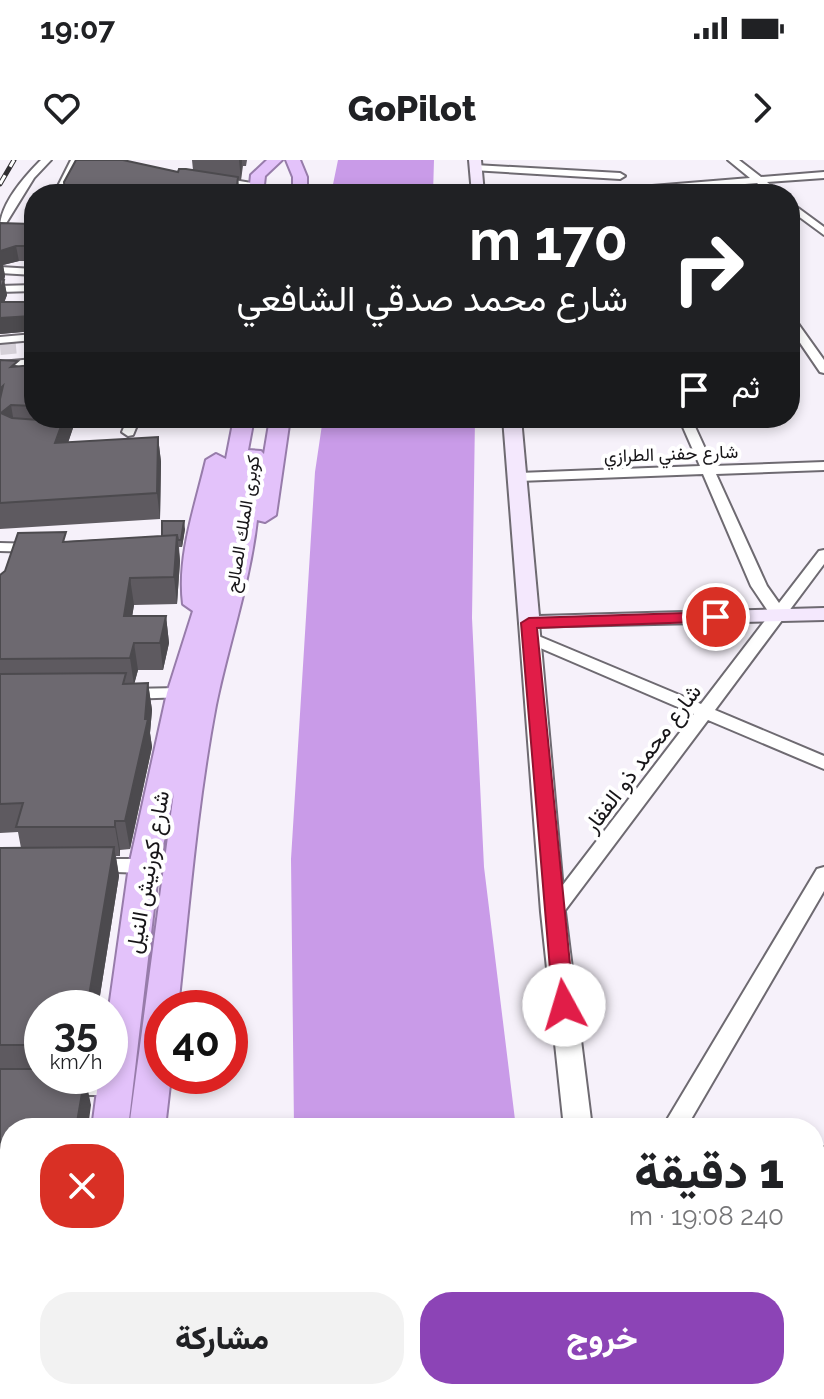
<!DOCTYPE html>
<html lang="ar">
<meta charset="utf-8">
<style>
:root{--surface:#fff;--page:#f2f2f2;--text:#202124;--muted:#757577;--accent:#8c44b6}
body{margin:0;font-family:Raleway,Vazirmatn,sans-serif;background:var(--page);color:var(--text);direction:rtl;height:100vh;display:flex;flex-direction:column;font-size:30px;white-space:nowrap}
*{box-sizing:border-box;margin:0}
p{font-size:26px;color:var(--muted)}
.icon{flex:none;width:44px;height:44px;fill:none;stroke:currentColor;stroke-width:2;stroke-linecap:round;stroke-linejoin:round}
.map{position:relative;flex:1;overflow:hidden;direction:ltr}
.sheet{position:absolute;left:0px;top:958px;width:824px;height:282px;display:flex;flex-direction:column;background:var(--surface);border-radius:32px 32px 0 0;box-shadow:0 4px 12px #0003;direction:rtl}
.sheet>*{flex:none}
.banner{position:absolute;left:24px;top:24px;width:776px;height:244px;border-radius:32px;box-shadow:0 4px 12px #0003;direction:rtl;background:#202124;color:#fff;overflow:hidden}
.speed{position:absolute;left:24px;top:830px;display:flex;gap:16px;font-size:40px;font-weight:700;text-align:center}
.speed>*{display:grid;place-content:center;width:104px;height:104px;border-radius:50%;background:var(--surface);box-shadow:0 4px 12px #0003;line-height:1}
.speed small{font-size:20px;font-weight:400}
.speed .limit{border:12px solid #d22;background:#fff;color:#111}
.pin{position:absolute;display:grid;place-items:center;width:68px;height:68px;color:#fff;margin:-34px;border:4px solid #fff;border-radius:50%;box-shadow:0 2px 8px #0007}
.me{position:absolute;width:88px;margin:-44px;rotate:354deg;stroke-linejoin:round;filter:drop-shadow(0 0 6px #0008)}
.turn{display:flex;align-items:center;gap:28px;height:168px;padding:0 40px;font-size:36px}
.turn .icon{width:104px;height:104px;stroke-width:2.5}
.turn b{display:block;font-size:56px;line-height:68px}
.then{display:flex;align-items:center;height:76px;padding:0 40px;background:#0003;gap:16px;font-size:30px}
.round{display:grid;place-items:center;flex:none;width:84px;height:84px;border-radius:32px;background:var(--page)}
.head{display:flex;align-items:center;justify-content:space-between;height:136px;padding:0 40px}
h1{font-size:48px;font-weight:800;line-height:60px}
.action{display:flex;gap:16px;margin-top:auto;padding:16px 40px}
.action a{flex:1;height:92px;border-radius:32px;background:var(--accent);color:#fff;font-size:32px;font-weight:800;line-height:92px;text-align:center}
.action a+a{background:var(--page);color:var(--text)}
.status{display:flex;justify-content:space-between;align-items:center;height:56px;padding:0 40px;background:var(--surface);direction:ltr}
.status svg{height:22px;fill:currentColor}
header{display:flex;justify-content:space-between;align-items:center;height:104px;padding:0 40px;background:var(--surface);font-size:36px;font-weight:800}
.map>svg:first-child{display:block}
</style>
<div class="status"><b>19:07</b><svg viewBox="0 0 49 12"><path d="M0 12V9h3v3zM5 12V6h3v6zM10 12V3h3v9zM15 12V0h3v12zM26 1h20v11H26zM47 4h2v5h-2z"/></svg></div>
<header><svg class="icon" aria-label="forward" viewBox="0 0 24 24"><path d="M9 5l7 7-7 7"/></svg>GoPilot<svg class="icon" aria-label="heart" viewBox="0 0 24 24"><path d="M12 20l-8-8c-3-5 5-10 8-4 3-6 11-1 8 4z"/></svg></header>
<div class="map">
<svg width="824" height="1239" viewBox="0 0 824 1239">
<rect width="100%" height="100%" fill="#f6f1fa"/>
<!-- water -->
<path fill="#c99be8" d="M338,0h96l-1,34h-102z
M323,258h152l-3,200 12,249 32,261h-222l-3,-269 24,-387z
M291,1230h248v9h-249z"/>
<g fill="none" stroke-linecap="round" stroke-linejoin="round">
<!-- trunk-tunnel -->
<path stroke="#d5d0d8" stroke-width="16" stroke-dasharray="16 8" stroke-linecap="butt" d="M0,187l34,-3"/>
<!-- minor casing -->
<g stroke="#6e6a71" stroke-width="4">
<path id="minor" d="M41,0h10l-17,18 -29,47 -5,3c0,-24 24,-51 41,-68z
M71,0h10l-17,34h-10z
M728,0h11l22,17 63,-5v6l-57,4 14,12h-11l-13,-11 -131,11h-40l5,-3 159,-13z
M475,5l145,8 5,3 -5,3 -148,-9z
M216,17l41,7 5,3 -5,3 -44,-8 -2,-2z
M790,42l34,25v8l-34,-25z
M0,107l34,2v6l-34,-2z
M34,125v6l-34,1v-6z
M790,157l4,1 30,42v13l-4,-1 -30,-44z
M34,174v6l-34,3v-6z
M34,199v8l-34,3v-8z
M128,258h12l-7,17 -5,1 -6,-4z
M679,258h12l22,48 111,-4v8l-108,4 51,112 12,17 40,-52 5,-1v14l-109,146 109,46v13l-116,-49 -148,197h-14l-3,-5 3,-5 148,-193 -170,-73 -2,-3 2,-3h12l165,69 69,-90 -19,-28 -48,-112 -184,7 -7,-4 7,-4 181,-7z
M0,383l38,1 7,4 -7,4 -38,-1z
M180,528l6,1 2,4 -2,4 -59,2 -8,-5 8,-5z
M95,699h49l7,2 3,5 -3,5 -7,2 -56,-2 -3,-5 3,-5z
M824,707v24l-138,237h-24l155,-259z
M63,917h53l8,3 3,6 -3,6 -8,3h-53l-8,-3 -3,-6 3,-6z
M814,987h10v20h-10z"/>
</g>
<!-- tertiary casing -->
<g stroke="#6e6a71" stroke-width="4">
<path id="tertiary" d="M529,457l10,6 26,289 27,216h-28l-23,-216 -22,-289z
M824,1222v17h-31l3,-9h18v-7z
M590,1230h32l1,9h-32z"/>
</g>
<!-- secondary casing -->
<g stroke="#6e6a71" stroke-width="4">
<path id="secondary" d="M469,0h12l3,34h-12z
M503,258h18l18,198 285,-8v12l-302,7 -3,-4z"/>
</g>
<!-- trunk casing -->
<g stroke="#977caa" stroke-width="4">
<path id="trunk" d="M267,0h15l-17,16 -2,18h-14l2,-19z
M286,0h14l7,17v17h-14v-17z
M234,258h20l-6,32 13,1 3,3 6,-36h20l-14,97 -11,7 -8,-2c-7,63 -28,122 -41,185 -19,100 -27,202 -38,303h-16v68h9l-6,52h-36l45,-336 -15,74 -31,262h-36l7,-52h11l-1,-68 20,-142 38,-173 26,-82 -10,-7c-6,-48 12,-97 23,-144l10,-6 10,5z
M50,1230h42l-1,9h-42z
M98,1230h42l-1,9h-42z"/>
</g>
<!-- minor -->
<use href="#minor" fill="#fff" fill-rule="evenodd"/>
<!-- tertiary -->
<use href="#tertiary" fill="#fff" fill-rule="evenodd"/>
<!-- secondary -->
<use href="#secondary" fill="#f4e8fd" fill-rule="evenodd"/>
<!-- trunk -->
<use href="#trunk" fill="#e3c2fa" fill-rule="evenodd"/>
<!-- rail casing -->
<g stroke="#302e31" stroke-width="5">
<path id="rail" d="M0,24l14,-24"/>
</g>
<!-- rail -->
<use href="#rail" stroke="#fff" stroke-width="3" stroke-dasharray="10" stroke-linecap="butt"/>
</g>
<!-- wall -->
<path fill="#5e5a60" d="M192,0h55l-1,6h-3l-2,14h-3l1,6h7l1,8h-182l128,-24z
M34,62v39h-15l-16,4 2,11 -1,4 3,15 -3,7h30v29l-34,3v-111l32,1z
M0,200l19,6 15,-1v53h37l2,10 -5,15 90,-6 3,25 -1,57 -160,10z
M185,369l-3,18h-3l1,14 -3,43 -43,1 -2,11h34l3,27 -6,27h-25l-4,14 14,-1 4,27 -2,23 2,14 -22,102 -10,1v6h-4l3,20 -21,132h-56v68l49,29 -81,23v95h-10v-375h21l-3,-16 -18,1v-258l68,-34 94,-5z
M10,1184v35l-10,-1v-33z"/>
<!-- shaded-wall -->
<path fill="#4c4a4e" d="M239,0h3l-1,20z
M16,86l3,15 -16,4 2,11 -2,7h-3v-32z
M4,120l3,15 -7,19v-23z
M31,156l3,15 -34,3v-16z
M3,226l8,19 4,24 -15,-9v-31z
M64,258h7l2,10 -14,40 -4,-25z
M158,277l3,25 -1,57 -3,-26z
M184,361l1,8 -3,18 -1,-7z
M177,375l3,26 -3,43 -3,-27z
M130,418l4,27 -6,38 -4,-27z
M166,456l3,27 -6,27 -3,-27z
M134,483l4,27 -4,15 -4,-27z
M148,523l4,27 -2,23 2,14 -22,102 -5,-28 20,-102z
M115,661l5,29v6l-5,-29z
M114,687l5,29 -21,132h-11z
M85,916l6,29 -3,23h-12z"/>
<!-- building -->
<path fill="#6d6970" stroke="#4c4a4e" stroke-width="2" d="M76,0h47l55,12 1,-3h7l52,8 -1,9h9l-1,8h-180l-1,-12z
M34,62v24h-18l-16,5v-28l32,1z
M0,119l4,1 -4,11z
M0,142h34v18l-3,-4 -31,2z
M0,200l18,1 -7,6 23,-2v41l-23,-1 -10,8 11,5 27,2 7,-2h18l-9,25 103,-6 -1,56 -157,10v-104l3,-13 -3,3z
M162,361h22l-3,19h-3l-1,-5 -15,1z
M66,372l-3,10 114,-7 -3,42 -44,1 -6,38h42l-6,27h-26l-4,15 -130,1v-84l5,-4 13,-38z
M126,513l-3,11 25,-1 -3,36h3l-23,102h-10v6h-99l7,-24 -23,1v-130z
M114,687l-27,161h-45v37h-42v-197z
M0,909h42v7h43l-9,52h-66v66h-10z
M10,1184v27l-10,-1v-25z"/>
<!-- route -->
<path fill="#e11d48" stroke="#92132f" stroke-width="2" d="M716,452l8,5 -2,4 -185,7 37,377 -3,6h-15l-3,-6 -32,-382 8,-5z"/>
<g text-anchor="middle" stroke-width="8" stroke-linejoin="round" paint-order="stroke">
<!-- far-street labels -->
<g font-size="18" fill="#171518" stroke="#fff">
<text transform="translate(671 294) rotate(-2)" y="6">شارع حفني الطرازي</text>
<text transform="translate(243 364) rotate(-81)" y="6">كوبرى الملك الصالح</text>
</g>
<!-- street labels -->
<g font-size="22" fill="#171518" stroke="#fff">
<text transform="translate(642 598) rotate(-53)" y="8">شارع محمد ذو الفقار</text>
<text transform="translate(147 712) rotate(-80)" y="8">شارع كورنيش النيل</text>
</g>
</g>
</svg>
<div class="speed"><div>35<small>km/h</small></div><div class="limit">40</div></div>
<div class="pin" style="left:716px;top:457px;background:#d93025"><svg class="icon" aria-label="arrive" viewBox="0 0 24 24"><path d="M6 21V4h12l-3 4 3 4H6"/></svg></div>
<svg class="me" style="left:564px;top:845px" viewBox="-20 -20 40 40"><circle r="19" fill="#fff"/><path d="M0-13L10 11 0 6-10 11z" fill="#e11d48"/></svg>
<div class="banner">
<div class="turn"><svg class="icon" aria-label="right" viewBox="0 0 24 24"><path d="M7 20v-9h11M14 6l5 5-5 5"/></svg><div><b>170 m</b>شارع محمد صدقي الشافعي</div></div>
<div class="then">ثم<svg class="icon" aria-label="arrive" viewBox="0 0 24 24"><path d="M6 21V4h12l-3 4 3 4H6"/></svg></div>
</div>
<section class="sheet">
<div class="head"><div><h1>1 دقيقة</h1><p>240 m · 19:08</p></div><a class="round" style="background:#d93025;color:#fff"><svg class="icon" aria-label="close" viewBox="0 0 24 24"><path d="M6 6l12 12M18 6L6 18"/></svg></a></div>
<div class="action"><a>خروج</a><a>مشاركة</a></div>
</section>
</div>
